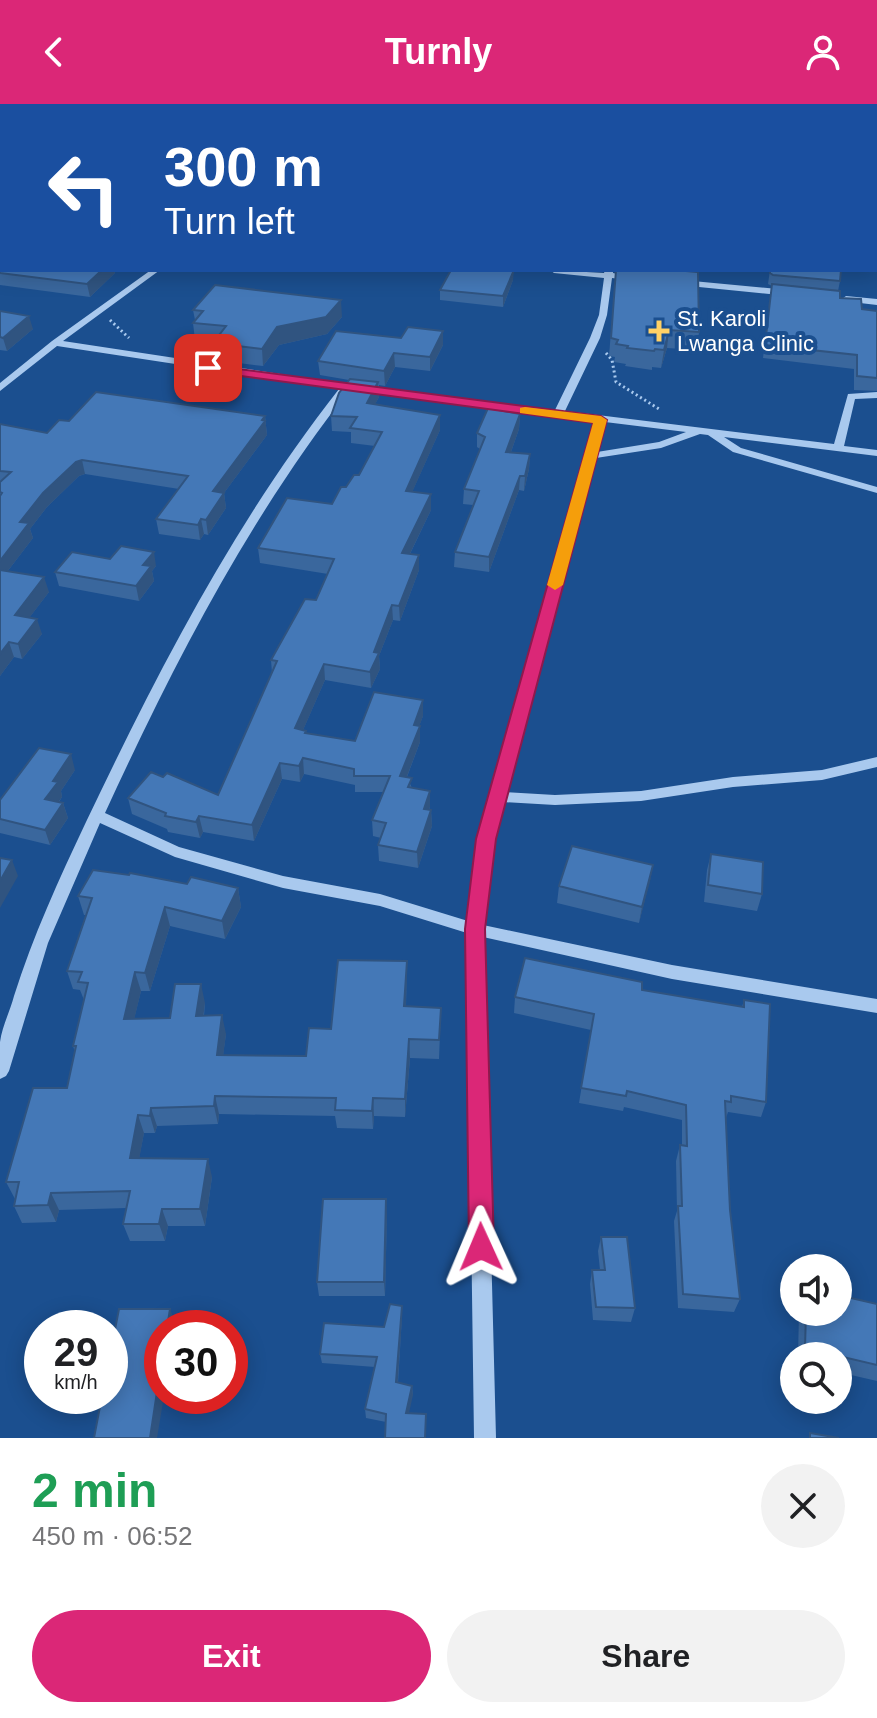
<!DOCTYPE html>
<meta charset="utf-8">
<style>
:root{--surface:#fff;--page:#f2f2f2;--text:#202124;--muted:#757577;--accent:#db2777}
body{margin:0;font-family:Arial,sans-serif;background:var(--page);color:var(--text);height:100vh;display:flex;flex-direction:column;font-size:30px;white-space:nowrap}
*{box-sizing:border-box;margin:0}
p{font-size:26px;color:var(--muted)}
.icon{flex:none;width:44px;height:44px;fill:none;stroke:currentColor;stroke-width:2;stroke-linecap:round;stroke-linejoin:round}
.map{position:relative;height:1334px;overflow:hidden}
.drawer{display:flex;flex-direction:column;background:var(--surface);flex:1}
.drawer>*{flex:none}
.banner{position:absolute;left:0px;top:0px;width:878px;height:168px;box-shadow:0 4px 20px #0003;background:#1a4fa0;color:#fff;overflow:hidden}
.fabs{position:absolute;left:780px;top:1150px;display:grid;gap:16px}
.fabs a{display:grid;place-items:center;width:72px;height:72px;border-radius:50%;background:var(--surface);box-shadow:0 4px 20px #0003;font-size:40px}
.speed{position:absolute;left:24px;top:1206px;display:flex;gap:16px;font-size:40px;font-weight:700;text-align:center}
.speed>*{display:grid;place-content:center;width:104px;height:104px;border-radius:50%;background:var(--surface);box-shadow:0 4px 20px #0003;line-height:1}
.speed small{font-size:20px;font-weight:400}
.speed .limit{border:12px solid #d22;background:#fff;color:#111}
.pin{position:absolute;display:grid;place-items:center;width:68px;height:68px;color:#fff;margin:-34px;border-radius:16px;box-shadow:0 4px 12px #0006}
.me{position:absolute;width:88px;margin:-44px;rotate:359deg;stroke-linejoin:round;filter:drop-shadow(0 0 6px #0008)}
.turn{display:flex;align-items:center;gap:28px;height:168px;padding:0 32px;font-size:36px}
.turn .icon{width:104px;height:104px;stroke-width:2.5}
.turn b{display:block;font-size:56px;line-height:68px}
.round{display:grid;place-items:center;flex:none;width:84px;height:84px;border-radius:42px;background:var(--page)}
.summary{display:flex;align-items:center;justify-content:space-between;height:136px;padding:0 32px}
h1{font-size:48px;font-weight:800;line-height:60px;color:#1e9e55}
.primary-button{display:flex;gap:16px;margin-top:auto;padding:16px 32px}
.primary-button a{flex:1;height:92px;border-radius:48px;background:var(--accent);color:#fff;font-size:32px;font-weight:800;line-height:92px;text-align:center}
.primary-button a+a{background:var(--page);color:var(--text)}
header{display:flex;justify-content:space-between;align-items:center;height:104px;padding:0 32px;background:var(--accent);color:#fff;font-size:36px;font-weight:800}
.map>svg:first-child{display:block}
</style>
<header><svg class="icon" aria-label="back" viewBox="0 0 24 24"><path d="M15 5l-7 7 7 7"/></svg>Turnly<svg class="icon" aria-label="person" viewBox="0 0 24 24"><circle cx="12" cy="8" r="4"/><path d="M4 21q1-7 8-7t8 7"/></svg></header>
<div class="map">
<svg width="877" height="1334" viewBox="0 0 877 1334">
<rect width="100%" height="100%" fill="#1b4f8f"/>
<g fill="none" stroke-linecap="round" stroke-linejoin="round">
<!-- path -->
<path stroke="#a9c9ee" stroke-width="3" stroke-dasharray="2 3" stroke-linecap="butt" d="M404,0l4,2
M110,216l19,18
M606,249l6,7 4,22 43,27"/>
<!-- minor -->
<path fill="#a9c9ee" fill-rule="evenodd" d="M0,45h2l-2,5z
M0,68h2v4h-2z
M876,87h1v4h-1z
M0,107h2v4h-2z
M151,166h9l-97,71 283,43 209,26 35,-72 9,-23 5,-37 -50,-5 -4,-3 54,3 1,-3h8v3l25,5 -4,3 -22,-3 -5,37 -7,23 -35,73 269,33 14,-50 29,-2v6l-22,1 -11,47 33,4v6l-153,-19 17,11 136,39v6l-144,-41 -25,-17 -8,-1 -39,14 -65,10 -91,334 50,3 86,-4 92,-14 89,-7 55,-13v10l-55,13 -89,7 -92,14 -86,4 -53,-3 -9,37 -10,86 189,40 205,34v14l-205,-34 -189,-42 13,501h-22l-7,-505 -87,-27 -97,-18 -108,-31 -75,-34 -52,120 -39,128 -3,5 -6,3c0,-12 0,-25 0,-37 2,-15 10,-31 14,-46 19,-60 45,-117 72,-174 73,-153 148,-299 253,-433l-282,-43 -57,45v-8l52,-42zM349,286l247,31 -107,376 -10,42 -11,82 -88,-27 -97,-18 -104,-29 -74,-34c70,-152 141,-290 244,-423zM605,318l81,10 -27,10 -62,10z
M682,176l107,10 4,3 -4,3 -110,-11 -1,-2z
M846,192l31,3v6l-34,-4 -1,-2z"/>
</g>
<!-- wall -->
<path fill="#3a679d" d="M818,0h59v78l-1,-76h-35z
M0,135l2,31h112l1,3 -25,24 -90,-12z
M616,166h81l2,62 -2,18 -30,-2 -6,20 -9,-1v3l-27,-4 1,-2 -12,-2 1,-5 -6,-1z
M770,166h71l-1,11 -2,10 2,7 22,11 15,2v80l-23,-1v-21l-91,-11 9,-72 -4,-2z
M513,176l-10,27 -63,-7v-10z
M193,206l149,7 -15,17 -48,11 -16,21 -48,-6 -2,-18 -18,-2 -2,-17 2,-3z
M0,207l33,18 -26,22 -7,-1z
M443,227v14l-13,26 -35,-4 -10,19 -6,-1v12l-4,7 65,11v15l-28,62 19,2v16l-21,44 9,1v15l-19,51 -7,-1 -14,36 1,13 -9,19 -46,-8 -22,50 4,3 48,8 68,-41v16l-4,10 1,16 -13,35 5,11 18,19 -1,3h2l1,16 -14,42 -39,-7 -1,-16 3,-7 -8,-2 -1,-16 12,-28h-29v-7l-51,-11 -4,8 -18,-3 -28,62 -51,-9 -3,6 -32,-6 -1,-3 -35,-15 -4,-16 35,-21 55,18 54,-122 -1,-13 45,-60 12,-26 -68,-11 -2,-15 74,-44 27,-29 16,-29 -24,-3v-11l-19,-1 -1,-15 18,-36 -29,-5 -2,-14 83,-23z
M520,310l-1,15 -8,23 19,2 -1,15 -5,22 -5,-1 -30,82 -35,-5 1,-15 18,-47 -10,-1 1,-15 16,-40 -3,-2v-14z
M265,312l2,19 -43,58 2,15 -18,27 -4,-1 -4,6 -41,-6 -3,-15 23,-30 -94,-15 -6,2 -32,31 -17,22 3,9 -26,34 42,20 -20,26 13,16 -20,25 -8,-2 -14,19v-252l47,9 22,-12z
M156,462l-4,5 2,10 -15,20 -80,-15 -4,-14z
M75,666l-14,21 1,6 -3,5 4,1 5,15 -18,27 -50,-12v-33z
M711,750l51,40 -5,17 -53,-9 3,-32z
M653,761l-14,58 -82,-20 2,-17z
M187,780l51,4 3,19 -16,32 -55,-13 -20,65h-9l-7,28 36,-1 35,-15 -1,13 22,18 -3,21 83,1 25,-27 76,-68 -1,45 35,2 -2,51 -29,-1 -5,59 -31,-1 -1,13 -36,-1 -2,-12 -116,-2 -1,10 -61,2 -2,7h-11l-5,25 73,19 -7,49h-37l-3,15h-35l-7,-17 4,-16 -68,2 -3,12 -34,1 -8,-17 1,-7 -9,-17 61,-94 8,-36 -2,-6 11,-46 -4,-10 -7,-1 -6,-18 19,-56h-2l-6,-19z
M642,886l100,17 2,-7 22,102 -5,15 -33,-5 -2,6 4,92 10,89 -6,13 -56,-4 -4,-87 3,-10 -1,-50 4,-16 2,1v-26l-58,-13 -1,4 -44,-8 12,-73 -77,-17 1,-16z
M387,1109l-2,83h-66l-2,-14z
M601,1133l34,71 -4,14 -38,-2 -3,-36 2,-14h8l-2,-19z
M877,1200v77l-39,-9v-16h-40l1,-44h39z
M402,1212l-4,67 14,3 1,9 -27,27 -20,-4 -1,-9 10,-42 -53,-4 -2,-9 64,-27z"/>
<!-- shaded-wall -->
<path fill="#305480" d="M102,166h12l1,3 -25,24 -3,-13z
M514,166l-1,10 -10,27v-11z
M341,196l1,17 -15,17 -48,11 -16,21 -1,-17 15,-22z
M29,212l4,13 -26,22 -4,-13z
M669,226l-2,18 -6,20 3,-18z
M443,227v14l-13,26v-14z
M394,249l1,14 -10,19 -1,-15z
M378,278l1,15 -11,21 -1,-15z
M520,310l-1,15 -13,37v-14z
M440,311v15l-34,76v-15z
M265,312l2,19 -43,58 2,15 -18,27 -2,-15 7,-29z
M530,350l-1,15 -5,22 1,-15z
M82,356l3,14 -6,2 -32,31 -17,22 3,9 -26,34 -7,7v-18l20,-39 23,-29 33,-31z
M520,372l-1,14 -30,82v-15z
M431,390v16l-28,58 -1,-15z
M201,415l3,15 -4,6 -2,-15z
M154,448l2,14 -4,5 2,10 -15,20 -3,-15 7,-21z
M419,451v15l-19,51 -1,-15z
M44,473l5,15 -29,38 -5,-15z
M392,501l1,15 -14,36 1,13 -9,19 -1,-16 4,-20z
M37,515l5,15 -20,25 -4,-15z
M9,538l5,15 -14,19v-22z
M324,560l1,16 -28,64 -2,-16z
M423,596v16l-9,25v-16z
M420,622v16l-19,50 -1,-16z
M71,650l4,16 -14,21 1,6 -12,17 -5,-15 8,-18z
M303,654l1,16 -4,8 -1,-16z
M280,659l2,16 -28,62 -2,-16z
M430,687v16l-6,18v-16z
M63,699l5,15 -18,27 -5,-15z
M431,706l1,16 -14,42 -1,-16z
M199,712l4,16 -3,6 -4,-16z
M12,756l6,16 -18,32v-27z
M653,761l-3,17 -11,41 3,-16z
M238,784l3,19 -16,32 -3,-18z
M165,803l5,19 -20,65 -5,-18z
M407,857v18l-2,45 -1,-18z
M135,868l6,19 -11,46 -6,-18z
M201,880l4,19 -4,31 -5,-18z
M222,911l4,19 -5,39 -4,-18z
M409,935l1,19 -5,59v-18z
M215,992l4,18 -1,10 -4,-18z
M373,994l1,18 -1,13 -1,-18z
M151,1004l6,18 -2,7 -5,-17z
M138,1011l6,18 -8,43 -6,-18z
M208,1055l4,18 -7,49 -5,-17z
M51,1089l8,17 -3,12 -8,-17z
M386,1095l1,14 -2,83 -1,-14z
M162,1105l6,17 -3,15 -6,-17z
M402,1202v10l-5,76 -1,-10z
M170,1205l5,14 -1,5h-7z
M162,1255v37h2l-7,42h-7z
M412,1282l1,9 -6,27 -1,-9z"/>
<!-- building -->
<path fill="#4478b7" stroke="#305480" stroke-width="2" d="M540,0h127l-1,2h-127z
M720,0h85v2h-86z
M847,0h30v7l-1,-5h-29z
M876,15h1v53h-1z
M0,135h2v31h100l-15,14 -87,-11z
M451,166h63l-11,26 -63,-6z
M616,166h58l24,2 1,60 -30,-2 -5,20 -9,-1 -1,2 -27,-3 1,-2 -12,-2 2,-4 -7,-2z
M770,166h71l-1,11 -67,-6 -3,-2z
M772,180l68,7v7l21,1 1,10 15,2v67l-20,-2v-21l-92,-10z
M215,181l126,15 -15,17 -49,10 -15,22 -49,-6 13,-17 -33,-3 10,-12 -10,-1z
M0,207l29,5 -26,22 -3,-1z
M408,223l35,4 -13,26 -36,-4 -10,18 -66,-10 18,-30 65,7z
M350,275l28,3 -11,21 73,12 -34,76 25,3 -29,59 17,2 -20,51 -7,-1 -18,47 5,1 -9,19 -46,-8 -29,64 11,3 -1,2 50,8 19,-49 49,8 -9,25 6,1 -20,50 12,2 -4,9 22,4 -6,18 7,1 -14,42 -39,-7 8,-22 -14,-3 18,-44h-36v-7l-51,-11 -4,8 -19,-3 -28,62 -53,-9 -3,6 -31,-6 1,-3 -38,-15 23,-26 12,5 4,-4 51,22 59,-134 -6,-1 34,-61 11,1 18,-41 -76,-11 29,-50 45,6 9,-17h5l8,-12h5l23,-43 -32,-4 7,-11 -26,-1 8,-23z
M96,288l169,24 -3,4 3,1 -52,70 11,2 -18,27 -5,-1 -3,6 -42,-6 32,-43 -106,-16 -6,2 -33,31 -23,29 9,1 -29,38v-65l2,-3 -2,-1v-10l11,-10 -11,-1v-47l47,9 12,-13 10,1z
M488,304l32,6 -14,38 24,2 -5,22h-5l-31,81 -34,-5 24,-61 -15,-2 21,-52 -8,-4z
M121,442l33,6 -11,13 8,1 -15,20 -81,-14 17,-20 38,7z
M0,466l44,7 -29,38 22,4 -19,25 -9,-2 -9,12z
M39,644l32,6 -18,27 5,1 -13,17 18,4 -18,27 -45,-11v-19z
M572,742l81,19 -11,42 -83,-21z
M711,750l52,8 -1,32 -54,-9z
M0,754l12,2 -12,21z
M93,766l36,5 1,-2 57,11 4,-7 47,11 -16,33 -57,-14 -20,66 -10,-1 -11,47 46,-1 5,-34h26l-5,32 26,-1 -5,40 89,1 3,-28 22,1 7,-69 69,1 -3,45 37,2 -2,32 -30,-1 -4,60 -32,-1 -1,13 -37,-1 1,-12 -121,-2 -1,10 -63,2 -1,8 -12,-1 -8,43 78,1 -8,50h-38l-3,15h-36l7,-33 -79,2 -3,12 -34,1 5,-24h-13l27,-94h34l9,-42h-3l15,-63 -10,-1 4,-10 -15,-1 25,-73 -14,-2z
M525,854l117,24v8l102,17v-7l26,4 -4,98 -35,-6v6l-6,-1 5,109 10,89 -57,-5 -5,-88h4l-2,-61 7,1 -1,-41 -59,-14 -1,5 -45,-8 13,-74 -79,-17z
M323,1095h63l-2,83h-67z
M601,1133h26l8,71 -39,-1 -4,-37h13z
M838,1191l39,9v61l-72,-17 1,-36h32z
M390,1200l12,2 -6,76 16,4 -6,27 20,1 -1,24h-40l1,-24 -21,-5 12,-52 -57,-3 4,-31 60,4z
M119,1205h51l-3,19h-5v31l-12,79h-56l8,-42h8v-41z
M810,1329l29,5h-29z"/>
<!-- route -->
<path fill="#db2777" stroke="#8e194d" stroke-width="2" d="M208,261l393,51 6,4 -111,419 -11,90 9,318 -4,9 -9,3 -8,-3 -4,-9 -4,-318 11,-90 117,-416 -389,-52 -2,-3z"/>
<!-- slow -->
<path fill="#f59e0b" d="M525,303l76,9 6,4 -44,165 -8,5 -8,-5 46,-162 -73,-10v-5z"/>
<!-- markers -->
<path fill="#ffd166" stroke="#1b4f8f" stroke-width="3" d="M655 215h8v8h8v8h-8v8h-8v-8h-8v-8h8z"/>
<g text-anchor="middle" stroke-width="8" stroke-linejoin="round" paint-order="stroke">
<!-- far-poi labels -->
<g font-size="22" fill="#fff" stroke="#1b4f8f" text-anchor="start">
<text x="677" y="222">St. Karoli<tspan x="677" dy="25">Lwanga Clinic</tspan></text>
</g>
</g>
</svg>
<div class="fabs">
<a><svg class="icon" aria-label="sound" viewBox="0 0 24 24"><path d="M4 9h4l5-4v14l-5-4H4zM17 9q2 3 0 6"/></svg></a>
<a><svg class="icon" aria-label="search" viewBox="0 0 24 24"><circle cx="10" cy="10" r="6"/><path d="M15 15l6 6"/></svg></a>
</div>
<div class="speed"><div>29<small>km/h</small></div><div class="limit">30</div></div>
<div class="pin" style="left:208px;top:264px;background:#d93025"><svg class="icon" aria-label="arrive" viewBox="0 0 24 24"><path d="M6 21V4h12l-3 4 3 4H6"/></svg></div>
<svg class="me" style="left:481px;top:1143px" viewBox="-20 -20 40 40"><path d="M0-17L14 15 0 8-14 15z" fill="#db2777" stroke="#fff" stroke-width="4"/></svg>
<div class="banner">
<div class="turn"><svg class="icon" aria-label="left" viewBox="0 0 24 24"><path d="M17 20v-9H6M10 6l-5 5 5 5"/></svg><div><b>300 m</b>Turn left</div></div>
</div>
</div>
<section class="drawer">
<div class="summary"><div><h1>2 min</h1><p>450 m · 06:52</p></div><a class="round"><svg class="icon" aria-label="close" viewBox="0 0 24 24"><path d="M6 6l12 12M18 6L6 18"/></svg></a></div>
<div class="primary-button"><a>Exit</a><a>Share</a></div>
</section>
